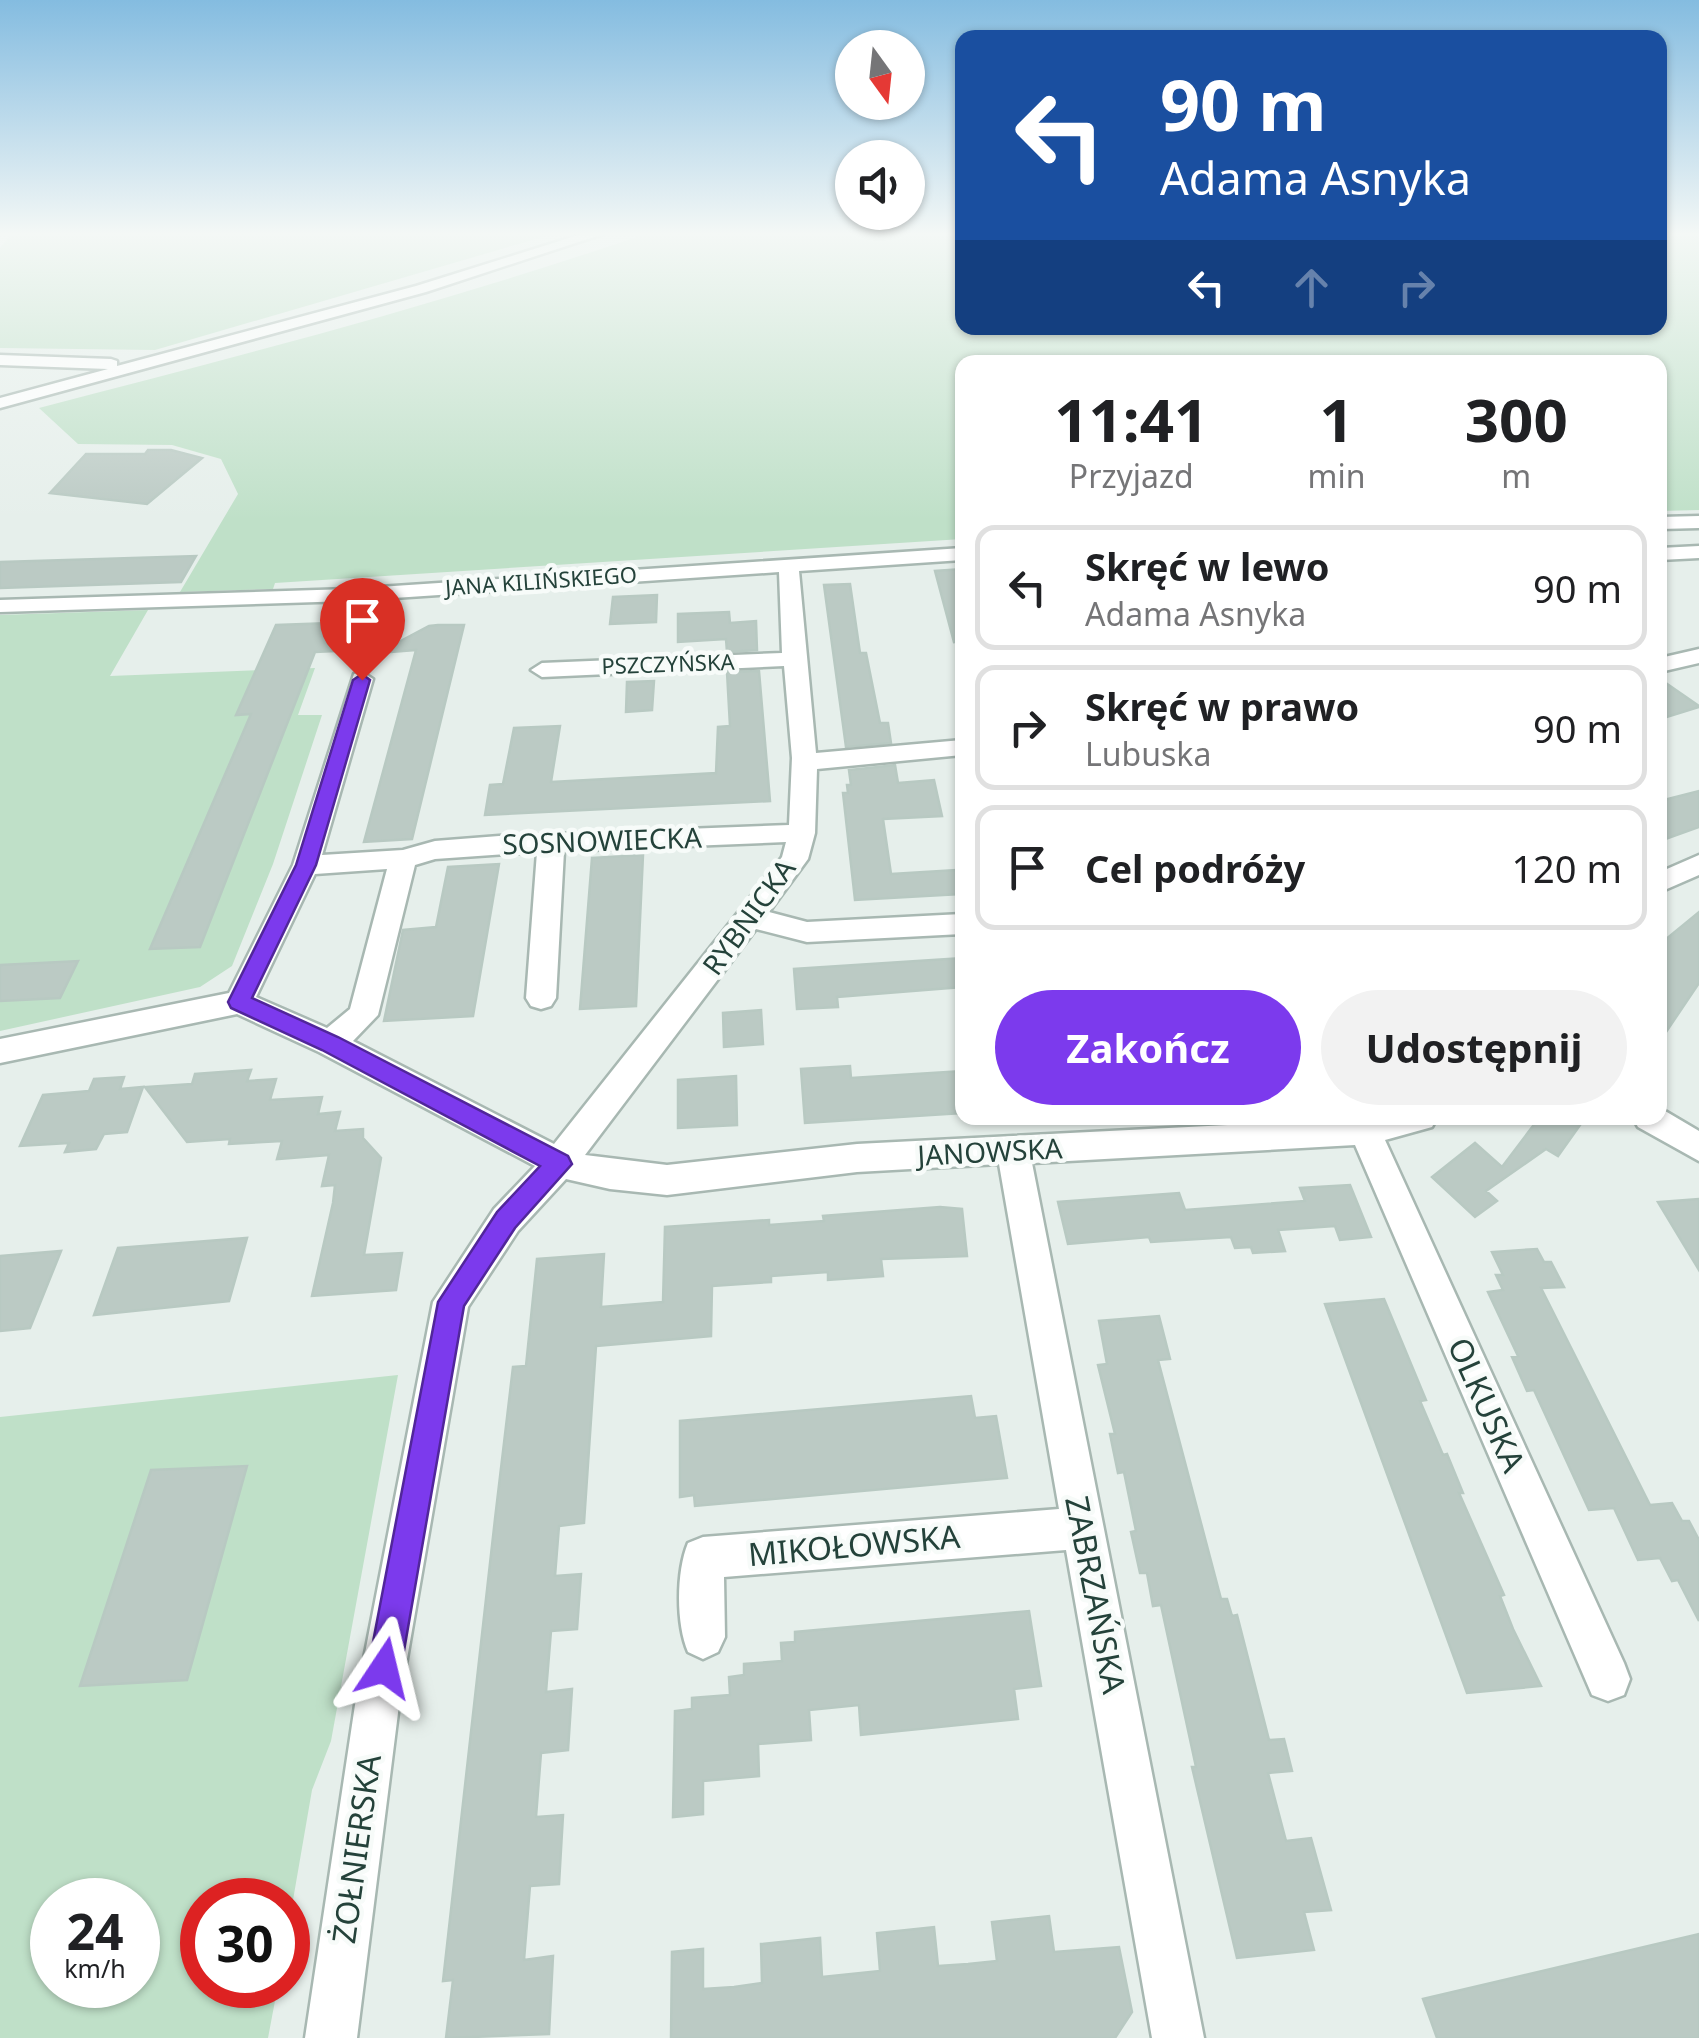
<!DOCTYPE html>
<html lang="pl">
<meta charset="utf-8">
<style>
:root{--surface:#fff;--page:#f2f2f2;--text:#202124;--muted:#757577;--line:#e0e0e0;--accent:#7c3aed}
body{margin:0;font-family:"Noto Sans",sans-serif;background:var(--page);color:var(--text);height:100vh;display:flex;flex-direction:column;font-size:38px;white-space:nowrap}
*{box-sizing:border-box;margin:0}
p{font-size:32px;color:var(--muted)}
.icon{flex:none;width:55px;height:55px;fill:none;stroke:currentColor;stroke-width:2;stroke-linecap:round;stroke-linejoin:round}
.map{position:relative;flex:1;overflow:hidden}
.panel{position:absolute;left:955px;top:355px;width:712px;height:770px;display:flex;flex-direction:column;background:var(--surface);border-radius:20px;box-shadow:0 2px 8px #0004}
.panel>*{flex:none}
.banner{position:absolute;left:955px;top:30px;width:712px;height:305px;border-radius:20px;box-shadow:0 2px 8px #0004;background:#1a4fa0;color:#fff;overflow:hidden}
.needle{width:65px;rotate:165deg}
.buttons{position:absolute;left:835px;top:30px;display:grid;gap:20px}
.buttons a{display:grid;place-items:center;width:90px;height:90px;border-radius:50%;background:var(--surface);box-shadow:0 2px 8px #0004;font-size:50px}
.speed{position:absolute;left:30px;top:1878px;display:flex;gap:20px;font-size:50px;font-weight:700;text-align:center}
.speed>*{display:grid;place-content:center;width:130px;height:130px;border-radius:50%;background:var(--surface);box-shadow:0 2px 8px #0004;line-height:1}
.speed small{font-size:25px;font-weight:400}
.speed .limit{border:15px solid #d22;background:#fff;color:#111}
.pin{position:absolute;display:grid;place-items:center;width:85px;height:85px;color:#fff;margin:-102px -42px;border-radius:50% 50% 50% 0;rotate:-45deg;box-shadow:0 0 10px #0007}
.pin .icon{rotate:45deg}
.me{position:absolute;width:110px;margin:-55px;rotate:10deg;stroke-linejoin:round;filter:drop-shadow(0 0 8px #0008)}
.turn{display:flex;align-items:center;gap:35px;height:210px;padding:0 40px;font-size:45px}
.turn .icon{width:130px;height:130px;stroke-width:2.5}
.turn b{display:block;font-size:70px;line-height:85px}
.lanes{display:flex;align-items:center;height:95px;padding:0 40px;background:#0003;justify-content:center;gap:50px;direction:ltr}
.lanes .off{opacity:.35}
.eta{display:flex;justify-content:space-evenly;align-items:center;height:170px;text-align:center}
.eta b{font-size:60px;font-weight:700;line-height:70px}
.cta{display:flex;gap:20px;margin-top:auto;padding:20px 40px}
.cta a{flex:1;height:115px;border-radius:60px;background:var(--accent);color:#fff;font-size:40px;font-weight:700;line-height:115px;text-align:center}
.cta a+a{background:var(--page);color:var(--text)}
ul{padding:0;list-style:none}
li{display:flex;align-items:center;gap:30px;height:125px;margin:0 20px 15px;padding:0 20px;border:5px solid var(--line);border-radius:20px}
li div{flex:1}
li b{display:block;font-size:38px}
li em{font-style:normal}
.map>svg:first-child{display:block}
</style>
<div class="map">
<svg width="1699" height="2038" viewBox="0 0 1699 2038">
<rect width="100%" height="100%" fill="#e6efeb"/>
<!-- green -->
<path fill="#bfe0c8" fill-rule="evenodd" d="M11,234h542l-398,116 -155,-2v-100z
M645,234h317v94h698v-94h39v276l-39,1v-149h-698v177l-687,44 -2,6 -93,3 58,-98 -17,-35 -49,-14 -94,-1 -39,-36c204,-53 407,-105 606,-174z
M148,610l-38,66 205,-8 -17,47h24l-49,149 -41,102 -32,21 -200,44v-416z
M398,1375l-67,366 -19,49 -24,139v-29h-86v85h76l-10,53h-268v-621zM52,1900h86v85h-86z"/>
<!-- building -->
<path fill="#bbcac4" stroke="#b8c9c2" stroke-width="2.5" d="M148,450h23l31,8 -55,46 -97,-11 36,-39h59z
M196,556l-15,26 -181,6v-26z
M962,569v72l-8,1 -19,-71z
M850,584l10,69h6l14,70h8l3,20 -45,4 -22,-162z
M657,595l-1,27 -46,2 3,-27z
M729,612l1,11 26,-2 1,29 -30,2 -1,-13 -48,3v-28z
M386,621l-9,28 -62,3 -115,295 -50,2 101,-235 -15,1 40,-90z
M438,625h26l-52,214 -48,3 52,-192 -38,3 51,-27z
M759,671l11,130 -285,14 5,-30 13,-1 11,-56 46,-2 -9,56 165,-9 2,-46 12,-1 -3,-54z
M1660,679l39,27v1l-39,12z
M654,681l-2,29 -26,2 1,-30z
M895,765l3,18 36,-3 8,36 -59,3 8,55 65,-4 4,24 -105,6 -12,-107h5l-1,-8h4l-2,-15z
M1699,791v36l-39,14v-40z
M643,855l-7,151 -56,3 12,-151z
M499,864l-26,152 -89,5 19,-91 33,-3 12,-60z
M1699,912v71l-39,58v-97z
M962,958v29l-125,10 1,10 -41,2 -3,-40z
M78,961l-18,37 -60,3v-36z
M761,1010l2,34 -39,3 -1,-34z
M850,1066l1,12 111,-7v42l-157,10 -4,-54z
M251,1070l-4,11 29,-2 -6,21 52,-3 -4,17 22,-2 -5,19 28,-2v9l18,20 -17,97 38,-2 -6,37 -84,6 21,-93 2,-18 -13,1 7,-31 -52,4 5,-18 -53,3 1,-5 -43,3 -42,-55 47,-3 3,-10z
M736,1076l1,49 -59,3v-48z
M124,1077l-4,12 23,-2 -16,45 -23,2 -8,15 -31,3 4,-9 -49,3 23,-51 46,-4 5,-12z
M1539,1118h46l-27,38 -12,-7 -60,42 11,10 -22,16 -43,-40 43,-34 27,24z
M1350,1185l21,52 -31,3 -5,-14 -57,4 7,21 -32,2 -2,-6 -16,1 -4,-11 -80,5 -2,-5 -81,7 -10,-42 121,-9 6,17 120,-9 -5,-13z
M1699,1199v71l-41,-68z
M940,1207l22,2 5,47 -86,3 2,17 -55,4v-8l-57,4v6l-59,4 -1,50 -115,10 -12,177 -25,3 -4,50 26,-2 -4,55 -26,2 -5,61 26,-3 -4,61 -27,3 -5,64 27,-2 -4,69 -29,2 -6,74 29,-4 -4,78 -103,4 7,-58 -10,1 52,-462 18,-152 13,-1 11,-107 67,-5 -3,53 62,-5 2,-75 104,-7v5l55,-4 -1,-5z
M247,1238l-18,63 -135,14 24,-67z
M1537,1249l7,13h7l13,25 -23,1 109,217 22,-2 10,18h7l10,19v81l-21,-41 -6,1 -12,-23 -22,2 -24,-52 -25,2 -55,-120 -7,1 -15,-34 6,-1 -30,-64 15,-2 -7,-15h7l-11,-23z
M61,1251l-31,77 -30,3v-75z
M1384,1299l42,101 -6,1 23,54 4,-1 16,39h-4l45,102 -4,1 13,33 28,57 -74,7 -142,-389z
M1159,1316l11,43 -12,1 63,239h6l5,17 5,-1 32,125 15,-1 8,32 -24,2 18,68 25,-3 20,72 -27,2 10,38 -77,8 -45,-191h4l-35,-162 -8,1 -6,-33h-7l-9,-41 5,-1 -12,-59 -6,1 -8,-39h5l-17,-69 9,-1 -8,-43z
M971,1396l4,22 21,-2 11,62 -312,28 -1,-11 -14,2v-76z
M247,1466l-60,214 -107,6 71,-216z
M1029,1611l12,75 -27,3 4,30 -157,16 -2,-30 -50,5 2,30 -53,4 1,32 -56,5v33l-30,3 2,-106 17,-2v-11l38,-3 -1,-18 15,-2v-11l38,-3 -1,-18 14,-1v-10z
M1049,1916l5,36 65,-5 13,65 -17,26h-444l1,-86 31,-3v40l31,-2 28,-4 -1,-39 59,-6 2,39 58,-6 -3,-38 57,-6 4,39 30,-2 29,-3 -5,-39z
M1699,1934v104h-262l-14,-39z"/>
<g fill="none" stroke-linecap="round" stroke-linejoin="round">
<!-- minor casing -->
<g stroke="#a8b8b2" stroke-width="5">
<path id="minor" d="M582,234h21l-177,58 -426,116v-10l108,-29 -108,-4v-10l111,4 6,2v5l299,-80z
M1699,516v12l-39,1v-12z
M1699,546v12l-39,2v-12z
M962,548v12l-163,11 17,182 146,-13v15l-145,14 -2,64 -7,26 -39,53 38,10 155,-8v20l-155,8 -51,-13 -171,226 82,10 190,-21 506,-26h74l-5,9 -47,13 239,523 6,16 -6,16 -16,6 -16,-6 -237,-550 -323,18 172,875h-52l-86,-488 -342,27 1,60 -7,15 -15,7 -15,-7c-12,-28 -12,-80 0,-109l15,-6 356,-28 -60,-345 -142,8 -190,23 -57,-6 -44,-10 -48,52 -50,76 -69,398 -42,333h-52l50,-333 78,-403 61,-93 41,-43 -216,-114 -82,-38 -237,49v-24l229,-46 64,-128 61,-191 8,-2 11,7 -51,176 81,-5 32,-9 64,-5 290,-11 3,-67 -8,-92 -242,11 -11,-7 11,-7 240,-10 -3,-81 -430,29 -349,11v-12l349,-11zM786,842l-4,15 -228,287 -201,-103 25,-26 37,-150 20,-6 102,-7 -11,146 5,8 10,3 10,-3 5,-8 8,-147zM387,869l-37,140 -23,19 -71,-31 59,-123z
M1699,649v14l-39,9v-14z
M1699,855v20l-39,17v-20z
M1660,1108l39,23v30l-61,-34 -5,-9h27z"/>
</g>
<!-- minor -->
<use href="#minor" fill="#fff" fill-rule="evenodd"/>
</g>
<!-- sky -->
<linearGradient id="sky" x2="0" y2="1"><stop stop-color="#84bce0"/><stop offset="0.45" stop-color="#f4f8f6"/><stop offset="1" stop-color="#f4f8f6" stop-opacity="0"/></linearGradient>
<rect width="1699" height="520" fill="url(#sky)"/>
<!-- route -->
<path fill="#7c3aed" stroke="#51269a" stroke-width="2.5" d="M362,674l8,6 -54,185 -64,133 86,39 230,119 4,8 -57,64 -51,78 -63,362 -5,11 -12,5 -11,-5 -5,-11 70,-366 59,-90 43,-46 -218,-116 -91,-42 -3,-6 68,-137 57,-185z"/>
<g text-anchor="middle" stroke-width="9" stroke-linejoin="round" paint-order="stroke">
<!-- far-street labels -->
<g font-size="22" fill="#24423a" stroke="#f7fbf9">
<text transform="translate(541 581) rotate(-4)" y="8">JANA KILIŃSKIEGO</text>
<text transform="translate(668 664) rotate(-2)" y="8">PSZCZYŃSKA</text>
</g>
<!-- street labels -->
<g font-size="28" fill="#24423a" stroke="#f7fbf9">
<text transform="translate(602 841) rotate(-2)" y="10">SOSNOWIECKA</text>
<text transform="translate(749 917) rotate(-54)" y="10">RYBNICKA</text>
<text transform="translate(990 1152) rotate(-3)" y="10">JANOWSKA</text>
</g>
<!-- near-street labels -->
<g font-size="32" fill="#24423a" stroke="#f7fbf9">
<text transform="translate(1486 1405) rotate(66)" y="11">OLKUSKA</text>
<text transform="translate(854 1546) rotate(-5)" y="11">MIKOŁOWSKA</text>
<text transform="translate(1095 1595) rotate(79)" y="11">ZABRZAŃSKA</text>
<text transform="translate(357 1849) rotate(-82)" y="11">ŻOŁNIERSKA</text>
</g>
</g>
</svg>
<div class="buttons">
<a><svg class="needle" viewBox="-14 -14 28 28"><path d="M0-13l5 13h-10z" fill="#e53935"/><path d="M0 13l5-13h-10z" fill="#757577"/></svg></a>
<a><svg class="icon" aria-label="sound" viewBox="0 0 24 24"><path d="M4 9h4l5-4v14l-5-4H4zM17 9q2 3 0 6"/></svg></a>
</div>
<div class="speed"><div>24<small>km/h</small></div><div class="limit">30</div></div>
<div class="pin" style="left:362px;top:680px;background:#d93025"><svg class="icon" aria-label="arrive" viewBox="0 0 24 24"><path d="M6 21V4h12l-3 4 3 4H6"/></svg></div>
<svg class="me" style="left:384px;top:1668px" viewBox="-20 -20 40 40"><path d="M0-17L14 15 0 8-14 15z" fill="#7c3aed" stroke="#fff" stroke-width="4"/></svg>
<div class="banner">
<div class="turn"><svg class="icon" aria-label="left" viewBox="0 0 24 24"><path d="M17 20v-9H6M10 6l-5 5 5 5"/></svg><div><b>90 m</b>Adama Asnyka</div></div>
<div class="lanes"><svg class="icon" aria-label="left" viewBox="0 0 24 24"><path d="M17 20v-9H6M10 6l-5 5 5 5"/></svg><svg class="icon off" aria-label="ahead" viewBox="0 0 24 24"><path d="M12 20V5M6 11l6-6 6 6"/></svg><svg class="icon off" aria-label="right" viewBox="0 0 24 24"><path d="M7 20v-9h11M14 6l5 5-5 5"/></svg></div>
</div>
<section class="panel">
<div class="eta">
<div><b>11:41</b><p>Przyjazd</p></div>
<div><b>1</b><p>min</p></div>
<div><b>300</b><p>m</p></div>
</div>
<ul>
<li><svg class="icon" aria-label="left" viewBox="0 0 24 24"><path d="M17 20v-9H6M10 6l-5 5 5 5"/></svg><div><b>Skręć w lewo</b><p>Adama Asnyka</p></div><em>90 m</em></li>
<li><svg class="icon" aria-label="right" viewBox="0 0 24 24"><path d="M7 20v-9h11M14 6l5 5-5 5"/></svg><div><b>Skręć w prawo</b><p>Lubuska</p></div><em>90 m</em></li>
<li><svg class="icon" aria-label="arrive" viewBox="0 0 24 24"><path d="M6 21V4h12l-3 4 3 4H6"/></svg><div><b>Cel podróży</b></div><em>120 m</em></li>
</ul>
<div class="cta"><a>Zakończ</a><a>Udostępnij</a></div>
</section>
</div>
